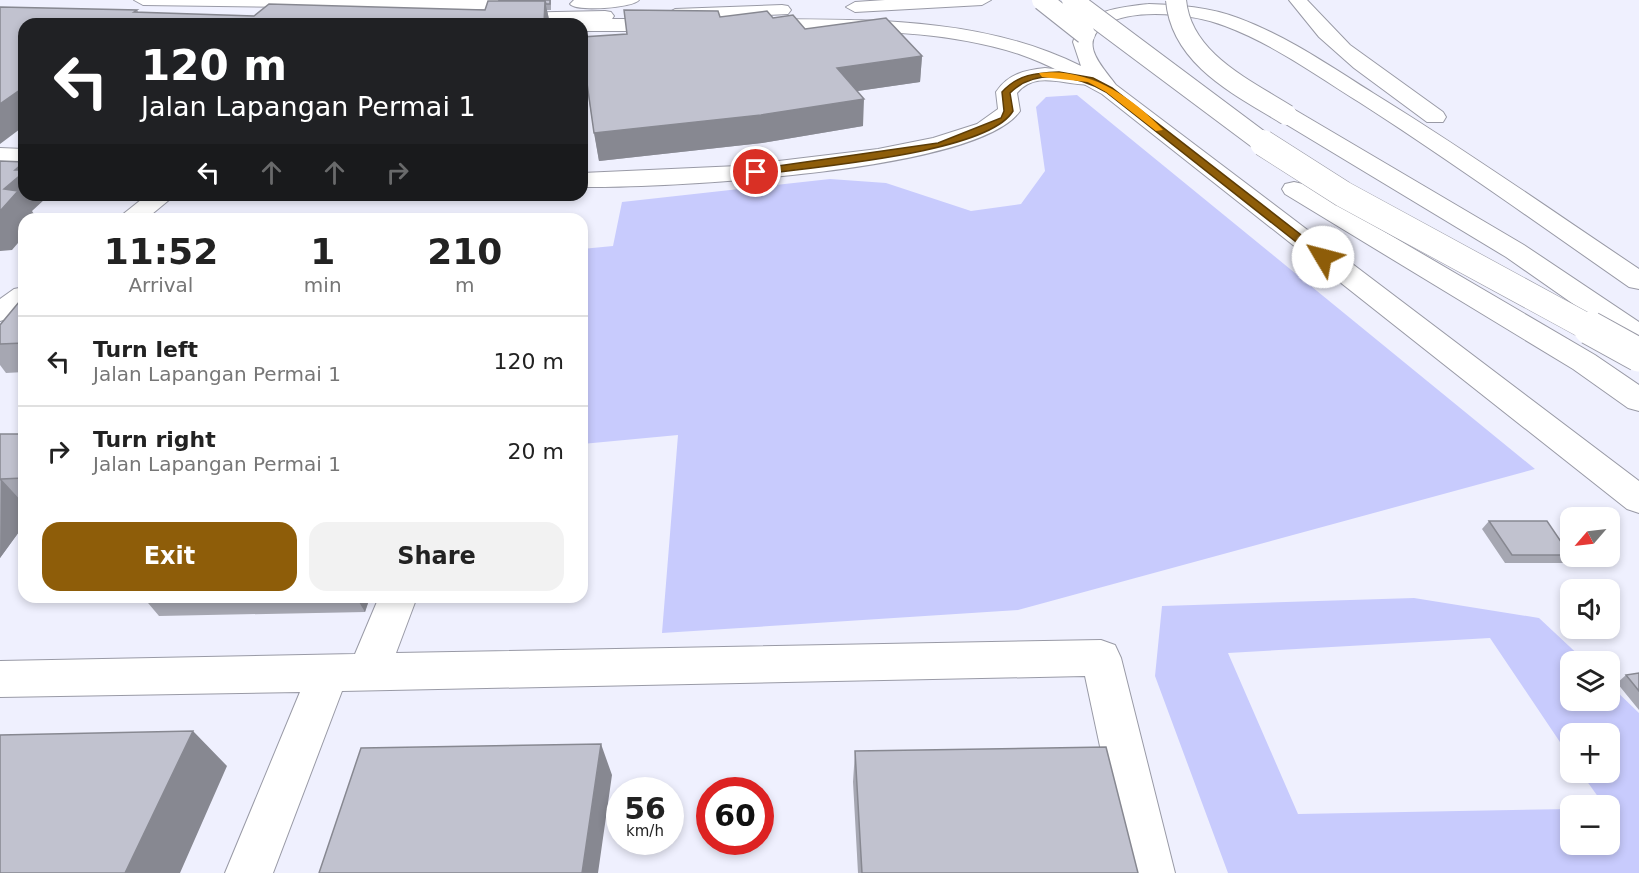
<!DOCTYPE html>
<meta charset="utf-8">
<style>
:root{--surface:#fff;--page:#f2f2f2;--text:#222;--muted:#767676;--line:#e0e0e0;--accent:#8e5d09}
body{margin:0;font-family:"DejaVu Sans",sans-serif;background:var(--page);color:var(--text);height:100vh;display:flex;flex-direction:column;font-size:22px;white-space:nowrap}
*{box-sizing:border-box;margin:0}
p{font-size:20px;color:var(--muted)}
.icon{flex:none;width:33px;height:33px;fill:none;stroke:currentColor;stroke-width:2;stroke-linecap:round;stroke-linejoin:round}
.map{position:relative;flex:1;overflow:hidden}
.panel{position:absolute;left:18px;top:213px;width:570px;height:390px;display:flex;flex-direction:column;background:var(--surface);border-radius:18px;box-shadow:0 3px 9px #0003}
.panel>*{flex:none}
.hud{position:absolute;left:18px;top:18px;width:570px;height:183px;border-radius:18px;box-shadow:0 3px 9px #0003;background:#202124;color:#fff;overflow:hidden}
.needle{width:39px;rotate:242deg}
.tools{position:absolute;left:1560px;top:507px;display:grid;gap:12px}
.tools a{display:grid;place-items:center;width:60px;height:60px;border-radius:12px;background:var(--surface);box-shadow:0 3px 9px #0003;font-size:30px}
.speed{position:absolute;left:606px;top:777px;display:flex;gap:12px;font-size:30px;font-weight:700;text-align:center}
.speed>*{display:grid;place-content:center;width:78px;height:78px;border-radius:50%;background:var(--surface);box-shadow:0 3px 9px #0003;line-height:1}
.speed small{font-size:15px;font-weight:400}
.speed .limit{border:9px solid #d22;background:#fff;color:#111}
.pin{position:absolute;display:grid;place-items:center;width:51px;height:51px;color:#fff;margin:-26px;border:3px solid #fff;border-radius:50%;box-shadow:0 2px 6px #0007}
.me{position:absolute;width:66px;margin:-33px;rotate:307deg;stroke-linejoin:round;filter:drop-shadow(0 0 4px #0008)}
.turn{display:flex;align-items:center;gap:21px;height:126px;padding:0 24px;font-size:27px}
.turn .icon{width:78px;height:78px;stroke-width:2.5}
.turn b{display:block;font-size:42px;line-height:51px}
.lanes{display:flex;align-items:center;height:57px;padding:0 24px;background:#0003;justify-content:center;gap:30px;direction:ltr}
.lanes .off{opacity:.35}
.eta{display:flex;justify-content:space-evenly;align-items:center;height:102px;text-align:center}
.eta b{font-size:36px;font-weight:700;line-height:42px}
.button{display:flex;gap:12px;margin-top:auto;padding:12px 24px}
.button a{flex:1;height:69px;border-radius:18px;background:var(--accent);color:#fff;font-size:24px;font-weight:700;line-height:69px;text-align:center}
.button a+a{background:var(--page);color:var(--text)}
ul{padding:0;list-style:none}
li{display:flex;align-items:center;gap:18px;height:90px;padding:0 24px;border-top:2px solid var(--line)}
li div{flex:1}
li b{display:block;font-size:22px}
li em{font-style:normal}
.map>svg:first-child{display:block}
</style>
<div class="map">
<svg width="1639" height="873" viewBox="0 0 1639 873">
<rect width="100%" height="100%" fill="#eff0fe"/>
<!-- green -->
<path fill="#c8cbfd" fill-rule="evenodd" d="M1077,95l458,374 -517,141 -356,23 16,-198 -96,9v-195l31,-3 9,-44 208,-23 56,4 85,28 50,-7 24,-33 -9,-64 10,-10z
M1414,598l125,20 46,43 -15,1v38h40v-15l29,28v160h-411l-73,-197 7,-70zM1490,638l80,119v-23h40v38l-29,1 23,32 6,1v38h-40v-35l-272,5 -70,-161z"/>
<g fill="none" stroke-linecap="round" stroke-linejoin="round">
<!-- street casing -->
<g stroke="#999aa6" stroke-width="2">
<path id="street" d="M1045,68l45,5 7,2 3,4 -3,4c-27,7 -58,-16 -80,10l3,18c-43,62 -359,77 -438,76v-14l156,-7 140,-17 55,-11 44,-14 21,-15 -2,-17c12,-18 29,-22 49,-24z
M0,148l24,1v14l-24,-1z
M147,195h28l-29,24h-29z
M24,287v21l-14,10 -10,3v-22l14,-10z
M379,597h38l-21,56 705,-13 14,5 6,13 54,215h-48l-42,-197 -743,15 -69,182h-48l75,-181 -300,5v-36l355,-7z"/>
</g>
<!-- primary casing -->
<g stroke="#999aa6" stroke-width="2">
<path id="primary" d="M134,0h398l8,5 -9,5 -388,-5z
M574,0h65c-6,8 -63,12 -69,4z
M885,0h106l-9,5 -127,7 -9,-5 9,-5z
M1289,0h18l43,45 93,67 3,5 -3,5h-16l-73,-54 -35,-31z
M1149,4c30,1 60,3 89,14 49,18 92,48 135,75 91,56 178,117 266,176v20l-10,-2c-89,-62 -178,-126 -270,-185 -43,-27 -86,-58 -134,-76 -30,-12 -92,-19 -120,-1 -28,18 -2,42 11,60l523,396v32l-12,-4 -525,-415c-27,-15 -54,-30 -83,-40 -84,-27 -174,-23 -261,-23l-9,-6 9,-6c109,1 223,-3 323,47l-8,-24c9,-32 48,-35 76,-38z
M782,5l6,1 3,4 -3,4 -113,5 -9,-5 9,-5z
M605,11l6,1 3,4 -2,3h58l9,6 -9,6h-88v-7l-7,-2 -73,2 -7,-5 9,-6z
M1287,108l8,2 229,135 115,77v23l-10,-2 -123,-86 -227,-137 -3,-5 3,-5z"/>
</g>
<!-- highway casing -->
<g stroke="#999aa6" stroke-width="2">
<path id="highway" d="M1294,182l9,2 292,171 44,30v26l-11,-3 -55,-39 -288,-175 -3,-5 3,-5z"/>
</g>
<!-- street -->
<use href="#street" fill="#fff" fill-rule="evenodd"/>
<!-- primary -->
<use href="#primary" fill="#fff" fill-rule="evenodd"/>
<!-- highway -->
<use href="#highway" fill="#fff" fill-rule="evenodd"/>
<!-- primary-bridge casing -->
<g stroke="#999aa6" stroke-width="22" stroke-linecap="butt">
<path id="primary-bridge" d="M1176,0c5,59 66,87 111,115"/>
</g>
<!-- highway-bridge-far2 casing -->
<g stroke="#999aa6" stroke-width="22" stroke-linecap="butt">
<path id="highway-bridge-far2" d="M1042,0l43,34
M1072,0l194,145"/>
</g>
<!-- highway-bridge-far1 casing -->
<g stroke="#999aa6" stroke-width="27" stroke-linecap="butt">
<path id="highway-bridge-far1" d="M1263,143l80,51 250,136"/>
</g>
<!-- highway-bridge casing -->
<g stroke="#999aa6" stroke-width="35" stroke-linecap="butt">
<path id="highway-bridge" d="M1590,328l49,27"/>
</g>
<!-- primary-bridge -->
<use href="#primary-bridge" stroke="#fff" stroke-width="20"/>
<!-- highway-bridge-far2 -->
<use href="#highway-bridge-far2" stroke="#fff" stroke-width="20"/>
<!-- highway-bridge-far1 -->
<use href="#highway-bridge-far1" stroke="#fff" stroke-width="26"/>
<!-- highway-bridge -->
<use href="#highway-bridge" stroke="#fff" stroke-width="33"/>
</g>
<!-- wall -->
<path fill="#a6a7b2" d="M499,0h52v10h-4l3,14h-526l-24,-17 137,3 2,3 115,3 231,-6z
M720,17l53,1 32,11 117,27 -2,26 -63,9 6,35 -101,17 -163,18 -11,-66 -6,1v-59l45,-3z
M24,296v76l-18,1 -6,-8v-40z
M0,434h24v91l-24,33z
M1489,521l81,34 -6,8h-59l-23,-34z
M143,597h227l-5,15 -206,4z
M1639,673v37l-22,-27 9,-8z
M855,751l283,122h-280l-5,-91z"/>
<!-- shaded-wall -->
<path fill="#878891" d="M545,1l5,23h-6z
M922,56l-2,26 -83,12v-26z
M24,87v39l-24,18v-40z
M864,99l-1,27 -101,17 -163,18 -5,-28z
M24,162v33h19l2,4 -13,12 5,8h-13v17l-12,14 -12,1v-40l4,-22 11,-19z
M1,479l23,25v21l-24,33z
M356,597h14l-5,15z
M193,731l34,35 -47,107h-55z
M601,744l11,31 -14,98h-16z"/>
<!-- building -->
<path fill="#c1c2cf" stroke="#878891" stroke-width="1.5" d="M499,0h51v4h-4l-1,-3h-46z
M488,1h57l-1,23h-520v63l-24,17v-97l137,3 -3,2 120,4 15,-12 216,6z
M624,10l94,1 2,6 47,-6 6,7 20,-3 12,14 81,-11 36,38 -85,12 27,31 -103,16 -167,18 -9,-64h-3v-32l45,-3z
M0,161l24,1 -9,8h9v2l-20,17 14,2 -18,20z
M460,214l-2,5h-134z
M24,296v47l-24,1v-19z
M0,434h24v44l-23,1 -1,1z
M1489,521h58l23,34h-58z
M1639,673v18l-13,-16z
M193,731l-68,142h-125v-138z
M601,744l-19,129h-263l42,-125z
M1106,747l32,126h-276l-7,-122z"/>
<!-- route -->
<path fill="#8e5d09" stroke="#5c3c06" stroke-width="1.5" d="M1059,72l34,6 19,10 215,167v5h-8l-213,-168c-28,-16 -70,-25 -96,1l3,18c-25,43 -205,56 -257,64l-5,-3 5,-3 182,-26 63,-25 3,-7 -2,-19c16,-18 34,-19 57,-20z"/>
<!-- slow -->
<path fill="#f59e0b" d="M1039,73c48,-6 93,23 124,57l-7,1 -50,-39 -18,-10 -46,-5z"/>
</svg>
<div class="tools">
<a><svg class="needle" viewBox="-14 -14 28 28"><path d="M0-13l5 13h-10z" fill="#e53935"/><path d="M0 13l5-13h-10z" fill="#767676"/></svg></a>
<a><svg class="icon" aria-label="sound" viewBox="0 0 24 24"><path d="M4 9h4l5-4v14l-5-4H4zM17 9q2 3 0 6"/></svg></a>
<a><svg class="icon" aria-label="layers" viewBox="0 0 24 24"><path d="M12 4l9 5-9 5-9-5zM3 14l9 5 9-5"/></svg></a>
<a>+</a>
<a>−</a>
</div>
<div class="speed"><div>56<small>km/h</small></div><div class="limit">60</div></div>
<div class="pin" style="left:756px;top:172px;background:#d93025"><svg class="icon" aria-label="arrive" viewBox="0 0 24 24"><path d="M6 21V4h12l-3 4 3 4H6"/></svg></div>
<svg class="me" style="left:1323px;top:257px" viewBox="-20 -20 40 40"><circle r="19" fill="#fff"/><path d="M0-13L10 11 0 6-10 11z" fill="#8e5d09"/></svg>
<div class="hud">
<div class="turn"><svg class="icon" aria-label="left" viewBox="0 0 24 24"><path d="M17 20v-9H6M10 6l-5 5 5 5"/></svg><div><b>120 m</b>Jalan Lapangan Permai 1</div></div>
<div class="lanes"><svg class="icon" aria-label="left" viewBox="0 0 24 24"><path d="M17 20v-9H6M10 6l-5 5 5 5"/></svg><svg class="icon off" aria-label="ahead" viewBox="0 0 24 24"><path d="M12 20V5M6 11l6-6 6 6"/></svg><svg class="icon off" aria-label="ahead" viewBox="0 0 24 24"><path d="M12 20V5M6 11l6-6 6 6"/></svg><svg class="icon off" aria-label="right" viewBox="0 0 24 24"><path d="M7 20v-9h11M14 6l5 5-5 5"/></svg></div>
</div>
<section class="panel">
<div class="eta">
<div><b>11:52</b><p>Arrival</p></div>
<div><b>1</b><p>min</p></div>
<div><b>210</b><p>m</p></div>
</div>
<ul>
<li><svg class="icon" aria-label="left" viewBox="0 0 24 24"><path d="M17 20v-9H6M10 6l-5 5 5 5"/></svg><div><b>Turn left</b><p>Jalan Lapangan Permai 1</p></div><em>120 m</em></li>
<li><svg class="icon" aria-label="right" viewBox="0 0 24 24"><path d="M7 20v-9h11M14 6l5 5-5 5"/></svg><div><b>Turn right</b><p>Jalan Lapangan Permai 1</p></div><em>20 m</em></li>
</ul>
<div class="button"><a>Exit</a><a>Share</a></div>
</section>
</div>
